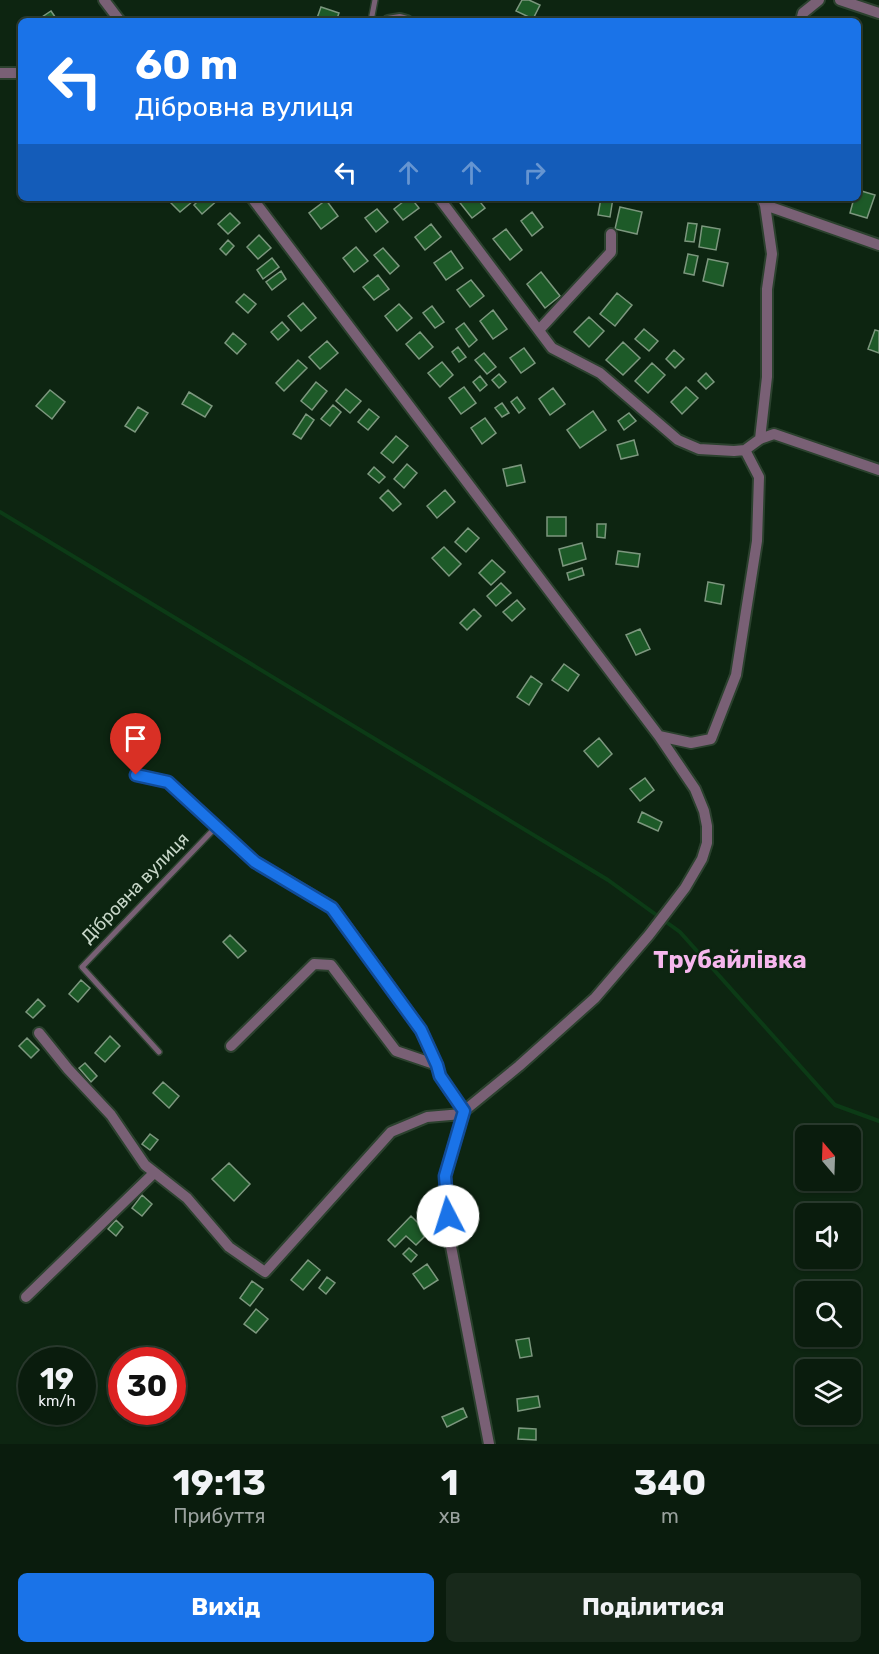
<!DOCTYPE html>
<html lang="uk">
<meta charset="utf-8">
<style>
:root{--surface:#0a1c0d;--page:#18291b;--text:#f1f3f6;--muted:#99a19d;--line:#2a3a2e;--accent:#1a73e8}
body{margin:0;font-family:Rubik,sans-serif;background:var(--page);color:var(--text);height:100vh;display:flex;flex-direction:column;font-size:22px;white-space:nowrap}
*{box-sizing:border-box;margin:0}
p{font-size:20px;color:var(--muted)}
.icon{flex:none;width:33px;height:33px;fill:none;stroke:currentColor;stroke-width:2;stroke-linecap:round;stroke-linejoin:round}
.map{position:relative;height:1444px;overflow:hidden}
.details{display:flex;flex-direction:column;background:var(--surface);flex:1}
.details>*{flex:none}
.hud{position:absolute;left:18px;top:18px;width:843px;height:183px;border-radius:9px;box-shadow:0 2px 4px #0004,0 0 0 2px var(--line);background:#1a73e8;color:#fff;overflow:hidden}
.needle{width:39px;rotate:341deg}
.tools{position:absolute;left:795px;top:1125px;display:grid;gap:12px}
.tools a{display:grid;place-items:center;width:66px;height:66px;border-radius:9px;background:var(--surface);box-shadow:0 2px 4px #0004,0 0 0 2px var(--line);font-size:30px}
.speed{position:absolute;left:18px;top:1347px;display:flex;gap:12px;font-size:30px;font-weight:700;text-align:center}
.speed>*{display:grid;place-content:center;width:78px;height:78px;border-radius:50%;background:var(--surface);box-shadow:0 2px 4px #0004,0 0 0 2px var(--line);line-height:1}
.speed small{font-size:15px;font-weight:400}
.speed .limit{border:9px solid #d22;background:#fff;color:#111}
.pin{position:absolute;display:grid;place-items:center;width:51px;height:51px;color:#fff;margin:-62px -26px;border-radius:50% 50% 50% 0;rotate:-45deg;box-shadow:0 0 6px #0007}
.pin .icon{rotate:45deg}
.me{position:absolute;width:66px;margin:-33px;rotate:355deg;stroke-linejoin:round;filter:drop-shadow(0 0 4px #0008)}
.turn{display:flex;align-items:center;gap:21px;height:126px;padding:0 18px;font-size:27px}
.turn .icon{width:78px;height:78px;stroke-width:2.5}
.turn b{display:block;font-size:42px;line-height:51px}
.lanes{display:flex;align-items:center;height:57px;padding:0 18px;background:#0003;justify-content:center;gap:30px;direction:ltr}
.lanes .off{opacity:.35}
.eta{display:flex;justify-content:space-evenly;align-items:center;height:102px;text-align:center}
.eta b{font-size:36px;font-weight:700;line-height:42px}
.primary-button{display:flex;gap:12px;margin-top:auto;padding:12px 18px}
.primary-button a{flex:1;height:69px;border-radius:9px;background:var(--accent);color:#fff;font-size:24px;font-weight:700;line-height:69px;text-align:center}
.primary-button a+a{background:var(--page);color:var(--text)}
.map>svg:first-child{display:block}
</style>
<div class="map">
<svg width="879" height="1444" viewBox="0 0 879 1444">
<rect width="100%" height="100%" fill="#0d2511"/>
<g fill="none" stroke-linecap="round" stroke-linejoin="round">
<!-- stream -->
<path stroke="#0c3b16" stroke-width="4" d="M0,512l608,368 72,52 155,173 44,16"/>
</g>
<!-- building -->
<path fill="#1d5a28" stroke="#7c977e" stroke-width="1.5" d="M522,0h7l11,5 -7,14 -17,-8z
M321,7l18,6 -3,8h-20z
M51,11l7,10h-22z
M858,190l17,5 -8,23 -17,-5 4,-15h4z
M174,198h16l3,3 -13,11 -10,-10z
M201,198h19l-18,16 -8,-9z
M408,198h3l8,10 -16,12 -9,-11z
M458,198h19l8,10 -13,10 -15,-19z
M601,198h12l-3,19 -12,-2z
M326,200l12,16 -17,13 -12,-16z
M620,207l22,5 -5,22 -22,-5z
M377,209l11,13 -12,10 -11,-14z
M532,212l11,15 -11,9 -11,-15z
M230,213l10,10 -12,11 -10,-10z
M688,223l9,1 -3,18 -9,-1z
M431,224l10,13 -16,13 -10,-13z
M702,226l18,3 -4,21 -17,-3z
M506,229l16,21 -12,10 -17,-21z
M259,235l12,13 -13,11 -11,-12z
M228,240l6,6 -8,9 -6,-6z
M356,247l12,14 -14,11 -11,-14z
M383,248l16,18 -9,8 -16,-19z
M451,251l12,17 -17,12 -12,-17z
M688,254l10,2 -4,19 -10,-2z
M272,258l7,9 -16,12 -6,-9z
M708,259l20,4 -5,23 -20,-5z
M281,271l5,8 -14,11 -6,-8z
M541,272l19,24 -15,12 -18,-24z
M378,275l11,14 -15,11 -11,-13z
M471,280l13,16 -14,11 -13,-17z
M617,293l15,12 -17,21 -15,-12z
M244,294l12,10 -8,9 -12,-11z
M303,303l13,15 -15,13 -13,-15z
M399,304l13,14 -15,13 -12,-15z
M432,306l12,16 -9,6 -12,-15z
M493,310l14,19 -14,10 -13,-18z
M589,317l15,14 -15,16 -15,-15z
M282,322l7,8 -11,10 -7,-8z
M464,323l13,17 -8,7 -13,-18z
M644,329l14,12 -9,10 -14,-12z
M875,330l4,1v22l-11,-4z
M420,332l13,15 -14,12 -13,-15z
M233,333l13,11 -9,10 -12,-11z
M327,341l11,12 -18,16 -11,-12z
M623,342l17,16 -17,17 -17,-15z
M458,347l8,10 -7,5 -7,-10z
M524,348l11,15 -14,10 -11,-15z
M674,350l10,9 -9,9 -9,-9z
M484,353l12,14 -9,7 -12,-14z
M298,360l9,8 -23,23 -8,-8z
M442,362l11,13 -13,12 -12,-14z
M652,363l13,12 -17,18 -13,-12z
M706,373l8,9 -8,7 -8,-8z
M499,374l7,8 -7,6 -7,-8z
M480,376l7,9 -7,6 -7,-9z
M316,382l11,9 -15,19 -11,-9z
M464,387l12,16 -15,11 -12,-16z
M686,387l12,11 -16,16 -11,-12z
M553,388l12,16 -15,11 -11,-16z
M346,389l15,12 -11,12 -14,-12z
M50,390l15,12 -13,17 -16,-13z
M189,392l23,14 -7,11 -23,-13z
M517,397l8,11 -6,5 -8,-11z
M502,403l7,10 -7,4 -7,-9z
M333,405l8,7 -11,14 -9,-7z
M138,407l10,6 -13,19 -10,-6z
M369,409l10,8 -11,13 -10,-8z
M593,411l13,19 -26,18 -13,-18z
M629,413l7,8 -12,9 -6,-9z
M306,414l8,6 -13,19 -8,-5z
M485,418l11,15 -14,11 -11,-16z
M396,436l12,10 -15,17 -12,-10z
M634,440l4,15 -17,4 -4,-14z
M407,464l10,9 -13,15 -10,-9z
M521,465l4,17 -18,4 -4,-17z
M374,467l11,10 -6,6 -11,-9z
M388,490l13,14 -8,7 -13,-13z
M445,490l10,12 -18,16 -10,-12z
M547,517h19v19h-19z
M597,524h9l-1,14 -8,-1z
M468,528l11,10 -13,14 -11,-10z
M582,543l4,16 -23,7 -4,-17z
M444,547l17,17 -12,12 -17,-18z
M618,551l22,3 -2,13 -22,-3z
M492,560l13,12 -14,13 -12,-12z
M582,568l2,7 -15,5 -2,-7z
M708,582l16,3 -3,19 -16,-3z
M501,583l10,10 -15,13 -9,-10z
M517,600l8,9 -13,12 -9,-9z
M474,609l7,7 -14,14 -7,-7z
M640,629l10,20 -14,6 -10,-20z
M564,664l15,11 -11,16 -16,-11z
M531,676l11,8 -13,21 -12,-8z
M599,738l13,16 -14,13 -14,-16z
M645,778l9,12 -14,11 -10,-12z
M642,812l20,10 -4,9 -20,-9z
M230,935l16,16 -8,7 -15,-16z
M81,980l9,8 -12,14 -9,-8z
M38,999l7,7 -12,12 -7,-6z
M110,1036l10,10 -15,16 -10,-9z
M27,1038l12,12 -8,8 -12,-12z
M85,1063l12,13 -6,6 -12,-14z
M163,1082l16,14 -10,12 -16,-15z
M150,1134l8,6 -8,10 -8,-6z
M229,1163l21,21 -16,17 -22,-22z
M142,1195l10,9 -10,12 -10,-8z
M411,1216l17,17 -12,12 -10,-9 -11,11 -7,-7z
M116,1220l7,7 -7,9 -8,-7z
M409,1248l8,7 -6,7 -8,-8z
M308,1260l12,10 -17,20 -12,-10z
M427,1264l11,16 -14,9 -11,-15z
M327,1277l8,6 -9,11 -7,-6z
M252,1281l11,8 -13,17 -10,-8z
M256,1309l12,10 -12,14 -12,-9z
M529,1338l3,18 -12,2 -4,-18z
M538,1396l2,11 -22,4 -1,-12z
M463,1408l4,9 -20,10 -5,-10z
M519,1428l17,1v11l-18,-1z"/>
<g fill="none" stroke-linecap="round" stroke-linejoin="round">
<!-- service casing -->
<g stroke="#2b412e" stroke-width="8">
<path id="service" d="M371,21l4,-21
M159,1052l-77,-85 134,-140"/>
</g>
<!-- minor casing -->
<g stroke="#2b412e" stroke-width="14">
<path id="minor" d="M104,0l16,21
M840,0l39,13
M388,21l12,-2 7,2
M801,21l2,-8 16,-13
M0,73h21
M252,198l407,538 36,53 9,22 3,15v17l-5,16 -17,29 -36,47 -54,63 -76,68 -55,45 -19,65 4,60 40,208
M439,198l113,150 48,25 78,67 21,9 35,2 11,-1 14,27 -2,64 -21,134 -25,64 -20,4 -32,-7
M762,198l3,7 114,40
M539,330l72,-78v-18
M760,439l7,-62v-88l5,-35 -7,-49
M745,450l15,-11 14,-5 105,36
M136,775l32,7 87,80 77,45 89,123 16,35 3,11 24,35
M39,1033l29,36 43,46 34,50 42,33 42,49 36,25 126,-140 36,-15 35,-3
M231,1046l83,-82 17,1 65,86 41,14
M26,1297l128,-124"/>
</g>
<!-- service -->
<use href="#service" stroke="#796075" stroke-width="5"/>
<!-- minor -->
<use href="#minor" stroke="#796075" stroke-width="10"/>
</g>
<g fill="none" stroke-linecap="round" stroke-linejoin="round">
<!-- route casing -->
<g stroke="#114b97" stroke-width="15">
<path id="route" d="M136,775l32,7 87,80 77,46 89,122 16,35 3,11 24,35 -19,65 3,40"/>
</g>
<!-- route -->
<use href="#route" stroke="#1a73e8" stroke-width="10"/>
</g>
<g text-anchor="middle" stroke-width="4.5" stroke-linejoin="round" paint-order="stroke">
<!-- street labels -->
<g font-size="18" fill="#c8d7c9" stroke="#0d2511">
<text transform="translate(135 888) rotate(-46)" y="6">Дібровна вулиця</text>
</g>
<!-- district labels -->
<g font-size="24" font-weight="bold" fill="#f6b7ed" stroke="#0d2511">
<text x="730" y="968">Трубайлівка</text>
</g>
</g>
</svg>
<div class="tools">
<a><svg class="needle" viewBox="-14 -14 28 28"><path d="M0-13l5 13h-10z" fill="#e53935"/><path d="M0 13l5-13h-10z" fill="#99a19d"/></svg></a>
<a><svg class="icon" aria-label="sound" viewBox="0 0 24 24"><path d="M4 9h4l5-4v14l-5-4H4zM17 9q2 3 0 6"/></svg></a>
<a><svg class="icon" aria-label="search" viewBox="0 0 24 24"><circle cx="10" cy="10" r="6"/><path d="M15 15l6 6"/></svg></a>
<a><svg class="icon" aria-label="layers" viewBox="0 0 24 24"><path d="M12 4l9 5-9 5-9-5zM3 14l9 5 9-5"/></svg></a>
</div>
<div class="speed"><div>19<small>km/h</small></div><div class="limit">30</div></div>
<div class="pin" style="left:136px;top:775px;background:#d93025"><svg class="icon" aria-label="arrive" viewBox="0 0 24 24"><path d="M6 21V4h12l-3 4 3 4H6"/></svg></div>
<svg class="me" style="left:448px;top:1216px" viewBox="-20 -20 40 40"><circle r="19" fill="#fff"/><path d="M0-13L10 11 0 6-10 11z" fill="#1a73e8"/></svg>
<div class="hud">
<div class="turn"><svg class="icon" aria-label="left" viewBox="0 0 24 24"><path d="M17 20v-9H6M10 6l-5 5 5 5"/></svg><div><b>60 m</b>Дібровна вулиця</div></div>
<div class="lanes"><svg class="icon" aria-label="left" viewBox="0 0 24 24"><path d="M17 20v-9H6M10 6l-5 5 5 5"/></svg><svg class="icon off" aria-label="ahead" viewBox="0 0 24 24"><path d="M12 20V5M6 11l6-6 6 6"/></svg><svg class="icon off" aria-label="ahead" viewBox="0 0 24 24"><path d="M12 20V5M6 11l6-6 6 6"/></svg><svg class="icon off" aria-label="right" viewBox="0 0 24 24"><path d="M7 20v-9h11M14 6l5 5-5 5"/></svg></div>
</div>
</div>
<section class="details">
<div class="eta">
<div><b>19:13</b><p>Прибуття</p></div>
<div><b>1</b><p>хв</p></div>
<div><b>340</b><p>m</p></div>
</div>
<div class="primary-button"><a>Вихід</a><a>Поділитися</a></div>
</section>
